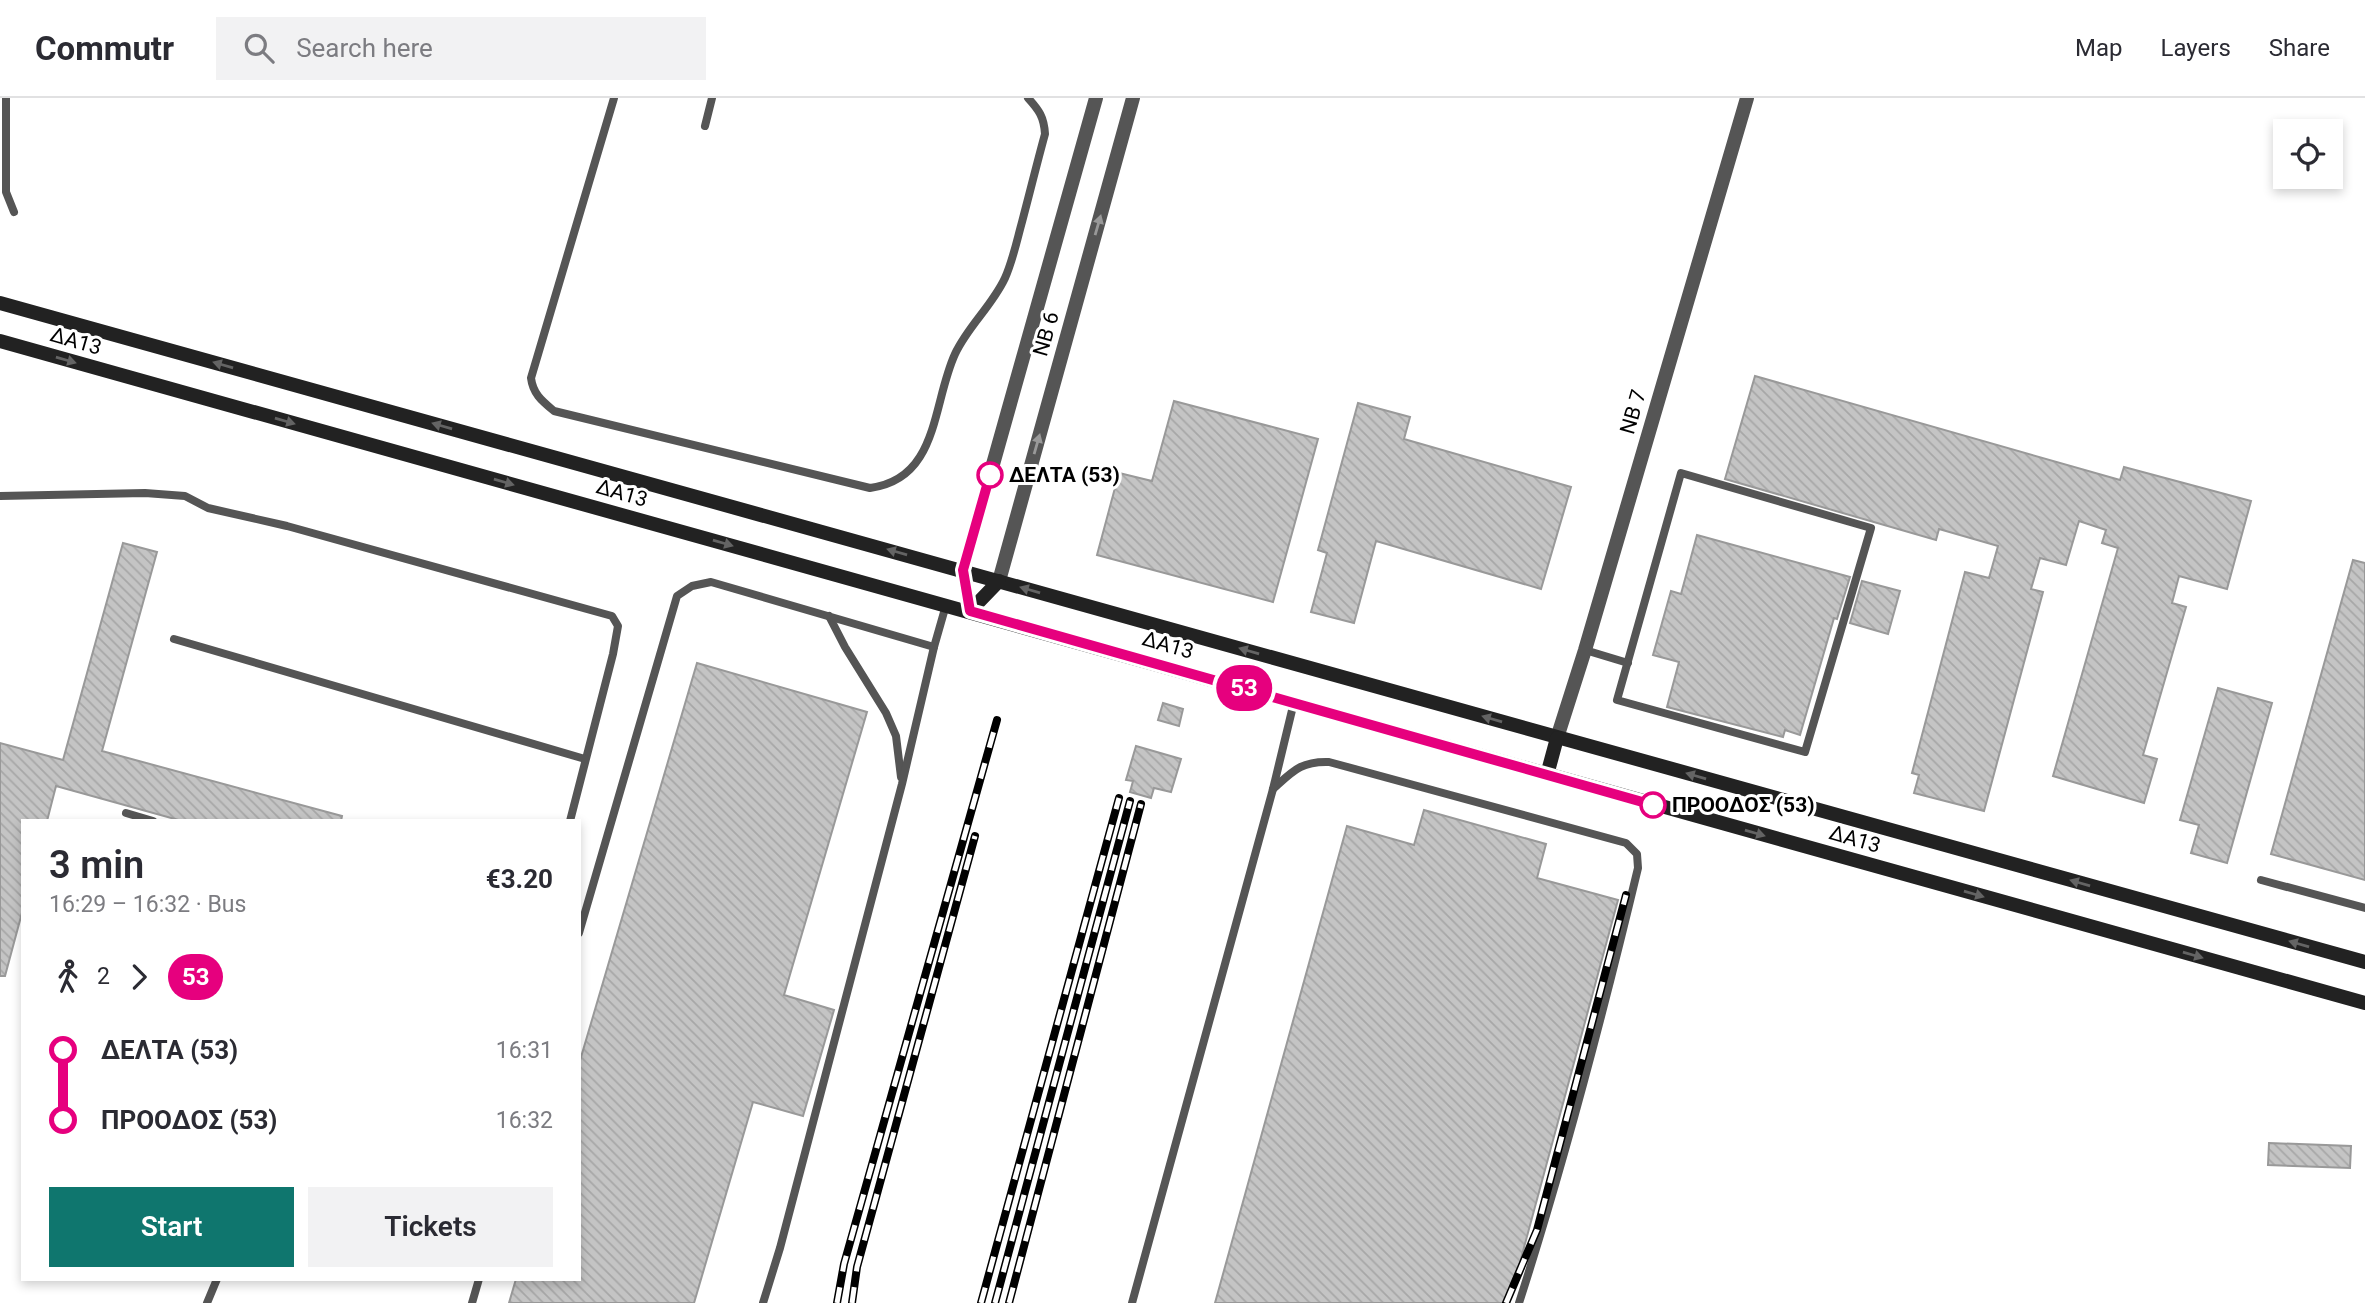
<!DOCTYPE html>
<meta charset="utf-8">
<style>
body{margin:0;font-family:Roboto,sans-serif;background:#f2f2f3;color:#2b2b33;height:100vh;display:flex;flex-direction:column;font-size:26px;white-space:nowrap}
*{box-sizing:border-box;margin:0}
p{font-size:23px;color:#7c7c81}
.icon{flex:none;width:38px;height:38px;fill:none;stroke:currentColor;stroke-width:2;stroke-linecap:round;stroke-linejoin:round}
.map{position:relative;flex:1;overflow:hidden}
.side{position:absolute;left:21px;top:721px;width:560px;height:462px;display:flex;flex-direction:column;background:#fff;border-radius:0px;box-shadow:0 4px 10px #0003}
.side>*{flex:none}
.badge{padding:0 14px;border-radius:23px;font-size:24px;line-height:46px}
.tools{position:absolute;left:2273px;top:21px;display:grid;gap:14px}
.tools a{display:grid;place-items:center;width:70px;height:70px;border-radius:0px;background:#fff;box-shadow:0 4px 10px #0003;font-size:35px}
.map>.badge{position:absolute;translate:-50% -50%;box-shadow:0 0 0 4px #fff}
.legs{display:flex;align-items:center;gap:10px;height:77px;padding:0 28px;font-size:23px}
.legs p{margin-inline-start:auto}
.head{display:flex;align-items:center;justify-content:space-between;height:119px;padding:0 28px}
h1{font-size:38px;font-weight:600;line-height:52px}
.button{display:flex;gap:14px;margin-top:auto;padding:14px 28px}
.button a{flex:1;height:80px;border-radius:0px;background:#0f766e;color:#fff;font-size:28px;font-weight:600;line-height:80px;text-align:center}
.button a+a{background:#f2f2f3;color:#2b2b33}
ul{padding:0 28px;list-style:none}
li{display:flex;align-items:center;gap:24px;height:70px;font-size:26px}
li i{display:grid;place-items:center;width:10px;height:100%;margin:0 9px;background:currentColor}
li i::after{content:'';width:18px;height:18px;margin:-9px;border:5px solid;border-radius:50%;background:#fff}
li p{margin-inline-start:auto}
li:first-child i{background:linear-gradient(#0000 50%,currentColor 0)}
li:last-child i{background:linear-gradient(currentColor 50%,#0000 0)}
header{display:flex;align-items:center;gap:42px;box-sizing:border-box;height:98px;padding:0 35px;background:#fff;border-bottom:2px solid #e1e1e2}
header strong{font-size:33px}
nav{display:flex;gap:38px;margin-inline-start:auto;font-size:24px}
.search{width:490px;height:63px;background:#f2f2f3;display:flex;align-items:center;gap:18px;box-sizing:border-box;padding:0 24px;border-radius:0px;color:#7c7c81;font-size:26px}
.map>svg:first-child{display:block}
.building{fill:url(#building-back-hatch);stroke:#999;stroke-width:2}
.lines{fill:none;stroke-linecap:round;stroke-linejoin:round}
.lane{stroke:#555;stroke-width:8}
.street{stroke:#555;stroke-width:14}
.secondary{stroke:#222;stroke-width:14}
.rail-casing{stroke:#000;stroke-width:8}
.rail{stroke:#fff;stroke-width:5;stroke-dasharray:16;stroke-linecap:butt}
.oneway{fill:#999}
.oneway2{fill:#646464}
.line-1-casing{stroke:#fff;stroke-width:16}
.line-1{stroke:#e6007e;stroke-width:10}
.stop-1-dot{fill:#fff;stroke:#e6007e;stroke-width:3.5}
.labels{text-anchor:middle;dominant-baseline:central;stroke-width:6;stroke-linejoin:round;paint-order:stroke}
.street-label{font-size:21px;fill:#000;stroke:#fff}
.stop-label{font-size:21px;font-weight:bold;fill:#000;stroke:#fff;text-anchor:start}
</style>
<header>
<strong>Commutr</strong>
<div class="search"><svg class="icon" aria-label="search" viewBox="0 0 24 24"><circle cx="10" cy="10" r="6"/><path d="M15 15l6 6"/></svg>Search here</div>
<nav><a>Map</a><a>Layers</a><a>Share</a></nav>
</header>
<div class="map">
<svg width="2365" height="1205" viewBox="0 0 2365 1205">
<defs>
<pattern id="building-back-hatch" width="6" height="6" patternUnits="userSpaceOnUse" patternTransform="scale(1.75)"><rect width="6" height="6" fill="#c4c4c4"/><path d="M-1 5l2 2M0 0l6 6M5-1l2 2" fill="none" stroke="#a7a7a7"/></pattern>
</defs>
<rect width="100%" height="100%" fill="#fff"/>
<!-- building -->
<g class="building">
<polygon points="1755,278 2120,382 2124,369 2251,403 2227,491 2179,478 2172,505 2186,509 2143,657 2157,661 2144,705 2053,678 2118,450 2102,445 2106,432 2079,423 2066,467 2040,460 2031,491 2043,494 1984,713 1914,695 1919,677 1912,675 1965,474 1989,480 1998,448 1939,431 1936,442 1725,381"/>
<polygon points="1174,303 1318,341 1273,504 1097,457 1119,375 1152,383"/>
<polygon points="1358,305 1410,319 1404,341 1571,389 1541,491 1376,443 1354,525 1311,514 1327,455 1318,452"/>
<polygon points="1697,437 1850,479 1837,521 1834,520 1800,637 1785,632 1783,639 1667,609 1679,564 1653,557 1671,493 1681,496"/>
<polygon points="123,445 157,454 102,653 342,718 341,723 182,723 56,688 47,723 23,723 23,811 5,878 0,878 0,645 63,662"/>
<polygon points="2353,462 2365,465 2365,782 2271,756"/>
<polygon points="1862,483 1900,493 1888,536 1850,525"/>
<polygon points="697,565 867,614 784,897 834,912 803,1018 753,1004 694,1205 509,1205 516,1181 579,1181 579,966"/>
<polygon points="2218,590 2272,605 2227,765 2191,755 2199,727 2180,722"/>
<polygon points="1163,605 1183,611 1179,628 1158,622"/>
<polygon points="1136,648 1181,661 1171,694 1154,690 1151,700 1130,694 1133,683 1126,682"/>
<polygon points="1424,712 1546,746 1537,780 1618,802 1509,1205 1215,1205 1347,728 1414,747"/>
<polygon points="2269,1045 2351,1048 2350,1070 2268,1067"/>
</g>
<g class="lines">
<!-- lane -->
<g class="lane">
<polyline points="6,0 6,94 14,114"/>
<path d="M614,0L531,280C533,296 542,303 554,313L870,390C939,381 932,306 955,256C968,228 992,208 1005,180C1013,162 1017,142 1022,124C1030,94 1037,65 1045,36C1044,19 1039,12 1028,0"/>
<polyline points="705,28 712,0"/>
<polygon points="1681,375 1871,430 1805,654 1617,602"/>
<polyline points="0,398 145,395 185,398 208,410 287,428 612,518 618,528 613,556 570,723"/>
<polyline points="829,518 845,549 886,615 896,638 901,679"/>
<polyline points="174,541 585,661"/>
<polyline points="1585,552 1628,565"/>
<path d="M1273,691C1293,673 1301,663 1329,664L1626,745L1637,756L1638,770C1603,916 1565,1062 1519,1205"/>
<polyline points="126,715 153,723"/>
<polyline points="2261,782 2365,810"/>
<polyline points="579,835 677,498 692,488 711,484 934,549"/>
<polyline points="207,1205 217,1181"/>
<polyline points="472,1205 479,1181"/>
<polyline points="763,1205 780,1150 902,686 934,549 946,507"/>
<polyline points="1132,1205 1273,691 1294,604"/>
</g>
<!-- street -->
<g class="street">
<polyline points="963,473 1096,0"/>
<polyline points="999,483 1133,0"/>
<polyline points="1557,640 1585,552 1747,0"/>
</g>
<!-- secondary -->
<g class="secondary">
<polyline points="0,205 2365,864"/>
<polyline points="0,243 2365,905"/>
<polyline points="963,473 970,513"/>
<polyline points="970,513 999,483"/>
<polyline points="1547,677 1557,640"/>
</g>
<!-- rail casing -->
<g class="rail-casing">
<g id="rail">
<polyline points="837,1205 844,1166 997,622"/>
<polyline points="852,1205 857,1169 975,738"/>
<polyline points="981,1205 1119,700"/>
<polyline points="995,1205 1130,703"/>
<polyline points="1009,1205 1141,706"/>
<polyline points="1506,1205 1537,1132 1626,797"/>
</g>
</g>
<!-- rail -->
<use href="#rail" class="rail"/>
</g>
<!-- one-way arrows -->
<defs><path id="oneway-solid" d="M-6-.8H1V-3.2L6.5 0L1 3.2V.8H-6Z" transform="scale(1.75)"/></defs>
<g class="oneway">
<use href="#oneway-solid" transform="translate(1098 127) rotate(-74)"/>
<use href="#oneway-solid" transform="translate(1037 346) rotate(-74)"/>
</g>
<g class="oneway2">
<use href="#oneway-solid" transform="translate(66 262) rotate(16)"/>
<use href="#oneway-solid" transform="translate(223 267) rotate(-164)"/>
<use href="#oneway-solid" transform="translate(285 323) rotate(16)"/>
<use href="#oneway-solid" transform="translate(442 328) rotate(-164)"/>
<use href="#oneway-solid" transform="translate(504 384) rotate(16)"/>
<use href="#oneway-solid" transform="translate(723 445) rotate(16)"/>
<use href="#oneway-solid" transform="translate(897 454) rotate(-164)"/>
<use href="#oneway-solid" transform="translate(1030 492) rotate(-164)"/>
<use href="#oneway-solid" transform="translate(1249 553) rotate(-164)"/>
<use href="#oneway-solid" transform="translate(1492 621) rotate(-164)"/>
<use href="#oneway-solid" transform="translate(1696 678) rotate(-164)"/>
<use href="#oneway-solid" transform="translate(1755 735) rotate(16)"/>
<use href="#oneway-solid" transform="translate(2080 785) rotate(-164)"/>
<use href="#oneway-solid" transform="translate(1974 796) rotate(16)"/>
<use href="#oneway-solid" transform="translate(2299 846) rotate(-164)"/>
<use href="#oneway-solid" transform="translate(2193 857) rotate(16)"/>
</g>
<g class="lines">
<!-- line-1 casing -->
<g class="line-1-casing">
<polyline id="line-1" points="990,377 963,472 970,513 1653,707"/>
</g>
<!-- line-1 -->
<use href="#line-1" class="line-1"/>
</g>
<!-- markers -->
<g class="stop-1-dot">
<circle cx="990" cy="377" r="12"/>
<circle cx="1653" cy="707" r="12"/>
</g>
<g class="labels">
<!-- street labels -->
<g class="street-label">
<text transform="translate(1046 236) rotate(-74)">ΝΒ 6</text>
<text transform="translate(76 243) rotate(16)">ΔΑ13</text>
<text transform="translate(1633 314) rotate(-74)">ΝΒ 7</text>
<text transform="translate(622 395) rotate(16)">ΔΑ13</text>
<text transform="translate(1168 547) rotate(16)">ΔΑ13</text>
<text transform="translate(1855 741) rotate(16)">ΔΑ13</text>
</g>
<!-- stop labels -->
<g class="stop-label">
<text x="1009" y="377">ΔΕΛΤΑ (53)</text>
<text x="1672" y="707">ΠΡΟΟΔΟΣ (53)</text>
</g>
</g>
</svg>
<div class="tools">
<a><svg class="icon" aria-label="locate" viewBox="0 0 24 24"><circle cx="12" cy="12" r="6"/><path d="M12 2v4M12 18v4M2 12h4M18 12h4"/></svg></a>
</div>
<b class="badge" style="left:1244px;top:590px;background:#e6007e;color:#fff">53</b>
<section class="side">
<div class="head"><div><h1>3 min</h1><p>16:29 – 16:32 · Bus</p></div><b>€3.20</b></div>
<div class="legs"><svg class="icon" aria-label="walk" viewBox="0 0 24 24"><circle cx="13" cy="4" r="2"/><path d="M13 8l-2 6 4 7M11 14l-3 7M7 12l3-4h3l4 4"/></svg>2<svg class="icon" aria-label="forward" viewBox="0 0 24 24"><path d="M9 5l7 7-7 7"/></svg><b class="badge" style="background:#e6007e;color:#fff">53</b></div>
<ul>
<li><i style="color:#e6007e"></i><b>ΔΕΛΤΑ (53)</b><p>16:31</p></li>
<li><i style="color:#e6007e"></i><b>ΠΡΟΟΔΟΣ (53)</b><p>16:32</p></li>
</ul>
<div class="button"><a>Start</a><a>Tickets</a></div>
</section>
</div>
